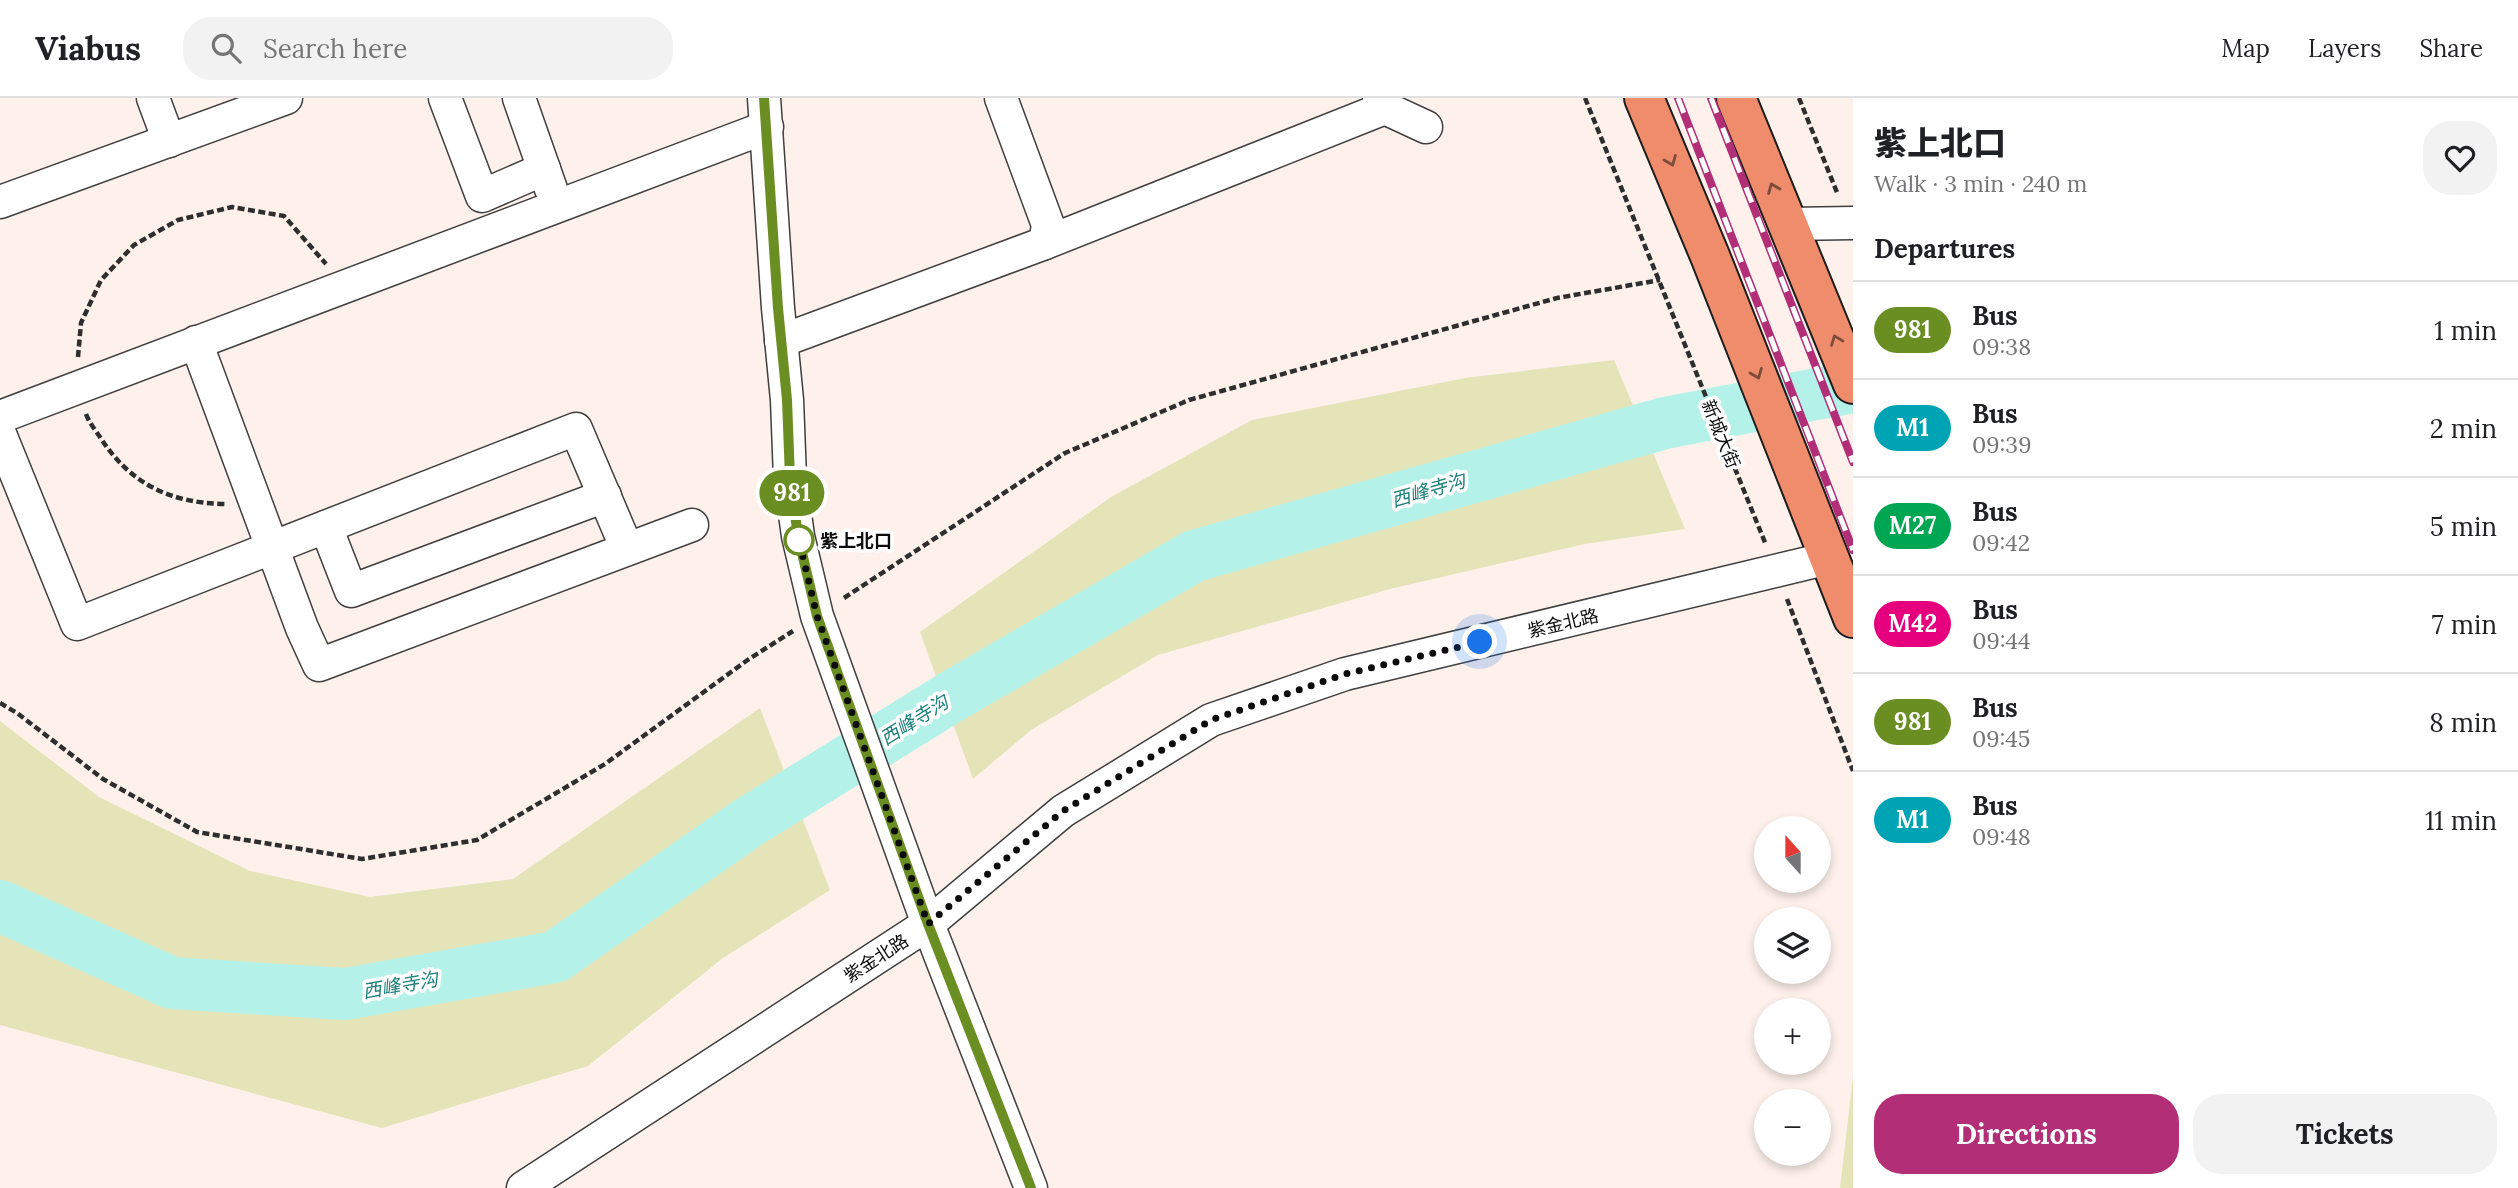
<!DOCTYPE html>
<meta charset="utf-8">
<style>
body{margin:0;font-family:Lora,"Noto Sans SC",serif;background:#f2f2f2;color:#202124;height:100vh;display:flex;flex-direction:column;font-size:26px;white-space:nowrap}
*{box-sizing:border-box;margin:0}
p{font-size:23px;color:#757577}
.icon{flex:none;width:38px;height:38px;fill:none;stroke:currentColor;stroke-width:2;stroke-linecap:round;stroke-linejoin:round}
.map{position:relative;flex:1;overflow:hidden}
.panel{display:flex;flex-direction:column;background:#fff;width:665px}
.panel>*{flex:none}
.badge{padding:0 14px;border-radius:23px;font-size:24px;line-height:46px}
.needle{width:46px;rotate:339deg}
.controls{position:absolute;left:1754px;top:718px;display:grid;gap:14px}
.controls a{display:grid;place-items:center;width:77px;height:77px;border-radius:50%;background:#fff;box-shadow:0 4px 10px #0003;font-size:35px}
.you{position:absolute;width:35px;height:35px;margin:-18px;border:5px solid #fff;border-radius:50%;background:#1a73e8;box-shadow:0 0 0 10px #1a73e833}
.map>.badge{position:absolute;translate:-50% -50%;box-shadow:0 0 0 4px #fff}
h2{padding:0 21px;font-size:26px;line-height:63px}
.round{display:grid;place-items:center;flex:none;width:74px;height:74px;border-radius:28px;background:#f2f2f2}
.headline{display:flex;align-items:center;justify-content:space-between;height:119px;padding:0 21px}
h1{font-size:33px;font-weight:800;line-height:52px}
.cta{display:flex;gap:14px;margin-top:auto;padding:14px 21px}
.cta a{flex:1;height:80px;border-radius:28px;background:#b22e77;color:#fff;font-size:28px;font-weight:800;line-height:80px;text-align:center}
.cta a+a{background:#f2f2f2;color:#202124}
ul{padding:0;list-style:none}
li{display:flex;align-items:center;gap:21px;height:98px;padding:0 21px;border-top:2px solid #e0e0e0}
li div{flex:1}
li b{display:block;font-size:26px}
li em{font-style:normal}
li .badge{min-width:77px;font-weight:700;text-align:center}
header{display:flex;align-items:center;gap:42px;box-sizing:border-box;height:98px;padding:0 35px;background:#fff;border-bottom:2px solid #e0e0e0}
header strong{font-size:33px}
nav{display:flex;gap:38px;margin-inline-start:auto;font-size:24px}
.search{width:490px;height:63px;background:#f2f2f2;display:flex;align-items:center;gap:18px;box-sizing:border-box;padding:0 24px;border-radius:28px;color:#757577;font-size:26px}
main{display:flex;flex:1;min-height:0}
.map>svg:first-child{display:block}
.green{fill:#e5e4b9}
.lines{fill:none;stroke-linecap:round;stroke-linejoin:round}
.river{stroke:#b4f2e9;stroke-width:52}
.minor-casing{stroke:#3f3f3f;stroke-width:35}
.major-casing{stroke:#1d1d1d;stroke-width:42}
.path{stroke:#2e2e2e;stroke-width:4.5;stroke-dasharray:7 3.5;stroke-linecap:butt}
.minor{stroke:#fff;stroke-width:32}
.major{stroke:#ef8c6b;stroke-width:38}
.rail-casing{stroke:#b22e77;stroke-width:8}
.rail{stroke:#fff;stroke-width:5;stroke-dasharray:16;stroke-linecap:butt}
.oneway{stroke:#7e4c3c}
.line-casing{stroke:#fff;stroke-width:16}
.line{stroke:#6b8e23;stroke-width:10}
.walk{stroke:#0c0c0c;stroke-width:7;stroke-dasharray:0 12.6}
.stop-dot{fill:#fff;stroke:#6b8e23;stroke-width:3.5}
.labels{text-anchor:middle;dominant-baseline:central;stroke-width:7;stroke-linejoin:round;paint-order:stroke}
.street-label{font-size:18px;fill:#0c0c0c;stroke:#fff}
.stop-label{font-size:18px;font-weight:bold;fill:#0c0c0c;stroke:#fff;text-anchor:start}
.water-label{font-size:19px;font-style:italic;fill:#1c817a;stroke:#fff}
</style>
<header>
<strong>Viabus</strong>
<div class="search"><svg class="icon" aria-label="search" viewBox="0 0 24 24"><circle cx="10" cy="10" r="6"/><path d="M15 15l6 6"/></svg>Search here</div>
<nav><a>Map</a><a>Layers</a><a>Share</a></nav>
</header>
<main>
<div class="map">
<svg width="1853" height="1090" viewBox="0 0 1853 1090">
<rect width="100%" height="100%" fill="#fef1ec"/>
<!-- green -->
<g class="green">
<polygon points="1614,262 1685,431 1585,446 1390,491 1158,557 1031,632 973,681 920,534 1111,399 1252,322 1465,280"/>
<polygon points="760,610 830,792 723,860 588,968 382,1030 0,927 0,623 99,699 250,773 370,799 513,781"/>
<polygon points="1853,978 1853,1090 1840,1090"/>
</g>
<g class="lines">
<!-- river -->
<polyline class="river" points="0,808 172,885 345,896 555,859 749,724 951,599 1194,458 1665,325 1853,289"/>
<!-- minor casing -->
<g class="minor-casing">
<g id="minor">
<polyline points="153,0 169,43"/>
<polyline points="445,0 482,98 544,71"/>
<polyline points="519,0 551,91"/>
<polyline points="764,0 778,210 787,302 790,380 798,438 817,518 928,826 1031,1090"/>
<polyline points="1385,10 1426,29"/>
<polyline points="0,104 286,0"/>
<polyline points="1788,126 1853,125"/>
<polyline points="1045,145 1385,10 1379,0"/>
<polyline points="781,243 1045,145 1048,127 1001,0"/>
<polyline points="196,244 302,530 319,567 692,427"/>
<polyline points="0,319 767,29"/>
<polyline points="0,336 77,526 576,331 627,451"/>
<polyline points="326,429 351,493 605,398"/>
<polyline points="523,1090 928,826 1063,713 1211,622 1345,576 1829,460"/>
</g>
</g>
<!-- major casing -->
<g class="major-casing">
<g id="major">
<polyline points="1644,0 1710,158 1853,520"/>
<polyline points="1736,0 1853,286"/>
</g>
</g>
<!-- path -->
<g class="path">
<polyline points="1585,0 1766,447"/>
<polyline points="1799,0 1838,97"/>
<polyline points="78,259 81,225 101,182 134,147 178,122 232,109 284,118 326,166"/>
<path d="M86,316C89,324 95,332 100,339C130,386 170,405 225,406"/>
<polyline points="844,500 1065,355 1189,302 1557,200 1660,182"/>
<polyline points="1787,501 1853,673"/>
<polyline points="0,605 17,615 103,681 197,734 362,761 477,742 605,666 749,561 793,533"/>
</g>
<!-- minor -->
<use href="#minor" class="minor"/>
<!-- major -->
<use href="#major" class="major"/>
<!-- rail casing -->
<g class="rail-casing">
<g id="rail">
<polyline points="1678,0 1853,452"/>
<polyline points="1711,0 1853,364"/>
</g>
</g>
<!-- rail -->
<use href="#rail" class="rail"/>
</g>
<!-- one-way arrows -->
<defs><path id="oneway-chevron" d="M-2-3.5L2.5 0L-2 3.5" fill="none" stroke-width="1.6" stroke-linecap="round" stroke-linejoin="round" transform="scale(1.75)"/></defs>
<g class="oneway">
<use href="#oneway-chevron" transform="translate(1671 63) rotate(68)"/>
<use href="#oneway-chevron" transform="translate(1773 90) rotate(-112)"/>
<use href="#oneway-chevron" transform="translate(1836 242) rotate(-111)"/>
<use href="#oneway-chevron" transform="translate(1757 276) rotate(68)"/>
</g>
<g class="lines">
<!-- line casing -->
<g class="line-casing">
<polyline id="line" points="764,0 778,210 787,302 790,380 798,438 817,518 928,826 1031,1090"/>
</g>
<!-- line -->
<use href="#line" class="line"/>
<!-- walk -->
<polyline class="walk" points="799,442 798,438 817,518 928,826 1063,713 1211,622 1345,576 1480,544"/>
</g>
<!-- markers -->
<circle class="stop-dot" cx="799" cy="442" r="14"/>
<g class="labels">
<!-- street labels -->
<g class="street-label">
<text transform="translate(1721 336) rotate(68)">新城大街</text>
<text transform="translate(1563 525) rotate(-13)">紫金北路</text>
<text transform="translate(876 860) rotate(-33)">紫金北路</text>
</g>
<!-- stop labels -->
<g class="stop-label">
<text x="820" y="442">紫上北口</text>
</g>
<!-- water labels -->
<g class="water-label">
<text transform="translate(1428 392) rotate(-16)">西峰寺沟</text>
<text transform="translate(914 622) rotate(-32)">西峰寺沟</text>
<text transform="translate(400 887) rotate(-10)">西峰寺沟</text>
</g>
</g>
</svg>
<div class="controls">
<a><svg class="needle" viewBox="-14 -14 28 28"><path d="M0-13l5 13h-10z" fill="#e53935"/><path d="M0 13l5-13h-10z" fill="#757577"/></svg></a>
<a><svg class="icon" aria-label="layers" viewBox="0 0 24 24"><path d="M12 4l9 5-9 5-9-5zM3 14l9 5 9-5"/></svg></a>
<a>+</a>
<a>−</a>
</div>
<div class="you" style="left:1480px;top:544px"></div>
<b class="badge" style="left:792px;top:395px;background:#6b8e23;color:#fff">981</b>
</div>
<section class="panel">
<div class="headline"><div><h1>紫上北口</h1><p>Walk · 3 min · 240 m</p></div><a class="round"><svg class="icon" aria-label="heart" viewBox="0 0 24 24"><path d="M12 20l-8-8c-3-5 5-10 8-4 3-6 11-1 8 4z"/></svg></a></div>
<h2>Departures</h2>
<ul>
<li><span class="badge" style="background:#6b8e23;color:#fff">981</span><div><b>Bus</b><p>09:38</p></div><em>1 min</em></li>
<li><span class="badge" style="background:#00a3b4;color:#fff">M1</span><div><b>Bus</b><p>09:39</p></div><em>2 min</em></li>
<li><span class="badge" style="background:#00a651;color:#fff">M27</span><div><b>Bus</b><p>09:42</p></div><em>5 min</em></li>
<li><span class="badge" style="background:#e6007e;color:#fff">M42</span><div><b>Bus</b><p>09:44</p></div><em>7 min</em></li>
<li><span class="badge" style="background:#6b8e23;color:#fff">981</span><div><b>Bus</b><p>09:45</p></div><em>8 min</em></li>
<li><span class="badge" style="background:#00a3b4;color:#fff">M1</span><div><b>Bus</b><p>09:48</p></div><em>11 min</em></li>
</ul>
<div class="cta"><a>Directions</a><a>Tickets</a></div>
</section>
</main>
